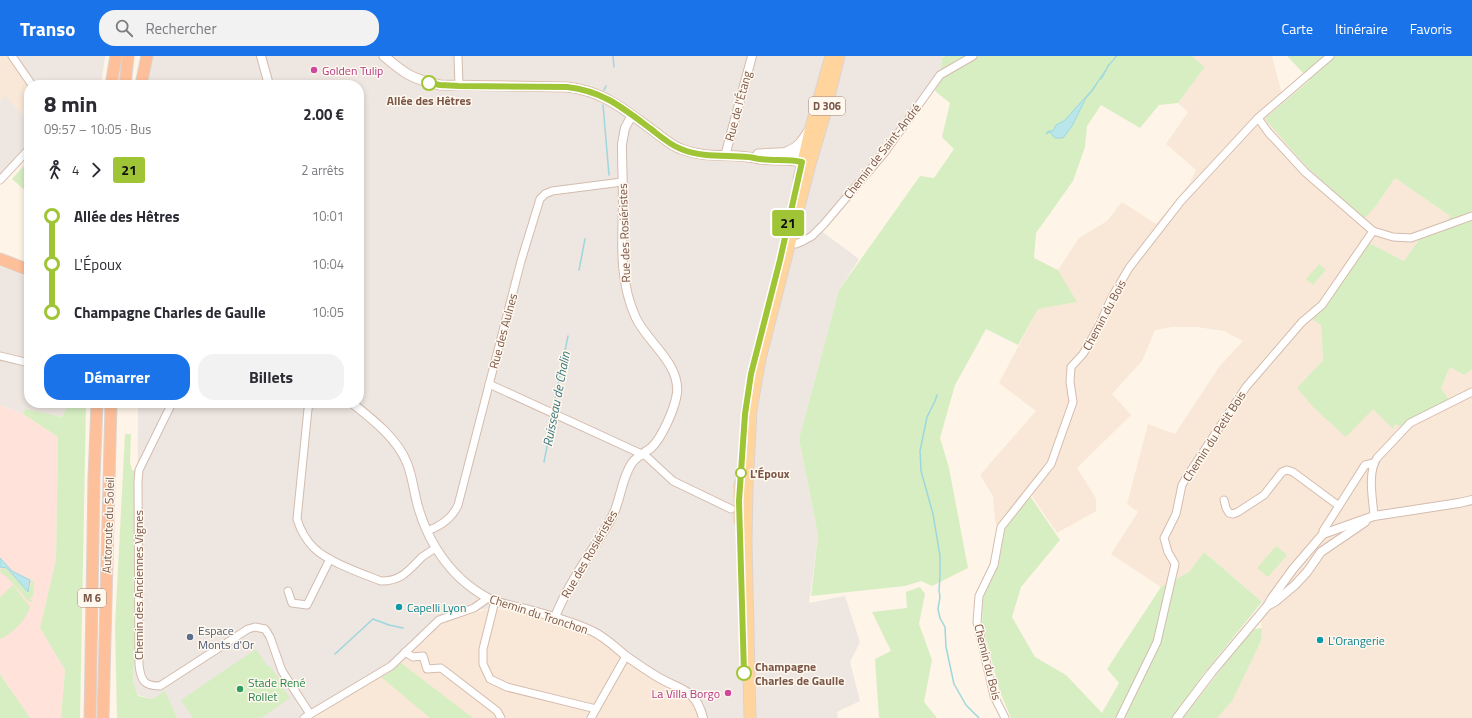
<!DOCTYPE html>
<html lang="fr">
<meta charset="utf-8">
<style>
body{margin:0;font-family:"Titillium Web",sans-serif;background:#f2f2f3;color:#2b2b33;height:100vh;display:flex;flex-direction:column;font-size:15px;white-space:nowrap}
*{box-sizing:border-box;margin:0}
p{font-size:13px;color:#7c7c81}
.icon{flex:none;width:22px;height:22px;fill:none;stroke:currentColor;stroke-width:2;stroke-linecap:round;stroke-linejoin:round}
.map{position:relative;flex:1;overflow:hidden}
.side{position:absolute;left:24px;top:24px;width:340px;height:328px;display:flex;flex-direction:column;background:#fff;border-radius:16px;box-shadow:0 2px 6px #0003}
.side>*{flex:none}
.badge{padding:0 8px;border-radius:3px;font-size:14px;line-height:26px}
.map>.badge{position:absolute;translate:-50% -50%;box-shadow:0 0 0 2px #fff}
.legs{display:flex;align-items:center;gap:6px;height:44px;padding:0 20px;font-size:13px}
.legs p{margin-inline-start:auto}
.headline{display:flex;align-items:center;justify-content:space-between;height:68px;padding:0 20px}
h1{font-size:22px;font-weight:700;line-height:30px}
.cta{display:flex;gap:8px;margin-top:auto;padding:8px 20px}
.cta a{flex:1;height:46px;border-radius:16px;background:#1a73e8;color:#fff;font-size:16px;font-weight:700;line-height:46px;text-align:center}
.cta a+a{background:#f2f2f3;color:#2b2b33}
ul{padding:0 20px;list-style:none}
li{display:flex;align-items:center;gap:14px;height:48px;font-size:15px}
li i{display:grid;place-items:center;width:6px;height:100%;margin:0 5px;background:currentColor}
li i::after{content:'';width:10px;height:10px;margin:-5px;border:3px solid;border-radius:50%;background:#fff}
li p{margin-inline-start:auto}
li:first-child i{background:linear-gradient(#0000 50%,currentColor 0)}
li:last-child i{background:linear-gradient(currentColor 50%,#0000 0)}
header{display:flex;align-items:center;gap:24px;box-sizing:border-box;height:56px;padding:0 20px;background:#1a73e8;color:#fff}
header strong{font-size:19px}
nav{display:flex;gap:22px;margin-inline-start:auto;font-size:14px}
.search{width:280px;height:36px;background:#f2f2f3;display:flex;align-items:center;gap:10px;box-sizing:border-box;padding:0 14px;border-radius:16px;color:#7c7c81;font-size:15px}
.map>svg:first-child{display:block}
.residential{fill:#f9e8d7}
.commercial{fill:#ffe3da}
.industrial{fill:#eee6e0}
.green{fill:#d7eec3}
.water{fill:#b9e6ea;stroke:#9ed7dd}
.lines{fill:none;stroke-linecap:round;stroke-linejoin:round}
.stream{stroke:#9ed7dd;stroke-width:1.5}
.minor-casing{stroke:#d4bcae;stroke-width:9}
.tertiary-casing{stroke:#d4bcae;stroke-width:10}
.secondary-casing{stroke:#dabead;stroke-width:11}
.primary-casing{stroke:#ddd3cf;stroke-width:13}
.trunk-casing{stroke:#ddd3cf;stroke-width:13}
.minor{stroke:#fff;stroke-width:7}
.tertiary{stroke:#fff;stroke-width:8}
.secondary{stroke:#fff;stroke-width:9}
.primary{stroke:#ffd49d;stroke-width:11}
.trunk{stroke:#fec09a;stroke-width:11}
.line-1-casing{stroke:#fff;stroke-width:9}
.line-1{stroke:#9fc536;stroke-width:6}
.hotel-dot{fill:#d1479c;stroke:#fff8ef;stroke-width:1.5}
.stop-1-dot{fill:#fff;stroke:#9fc536;stroke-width:2}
.culture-dot{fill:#0f9aa8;stroke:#fff8ef;stroke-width:1.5}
.service-dot{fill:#5c6f8a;stroke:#fff8ef;stroke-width:1.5}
.leisure-dot{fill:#2e9e5b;stroke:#fff8ef;stroke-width:1.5}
.labels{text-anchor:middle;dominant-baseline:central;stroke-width:3;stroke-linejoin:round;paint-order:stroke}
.shield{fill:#fff8ef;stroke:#a3877a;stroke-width:1}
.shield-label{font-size:11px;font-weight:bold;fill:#7b5748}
.hotel-label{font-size:12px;fill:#b23c85;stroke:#fff8ef;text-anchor:start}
.stop-label{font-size:12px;font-weight:bold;fill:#7b5748;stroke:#fff8ef;text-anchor:start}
.street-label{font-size:12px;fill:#7b5748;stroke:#fff8ef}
.culture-label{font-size:12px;fill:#0d838f;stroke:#fff8ef;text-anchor:start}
.service-label{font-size:12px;fill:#4e5e75;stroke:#fff8ef;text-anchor:start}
.leisure-label{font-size:12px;fill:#27864d;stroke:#fff8ef;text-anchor:start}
.water-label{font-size:13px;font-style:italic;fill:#3a7981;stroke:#fff8ef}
</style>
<header>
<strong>Transo</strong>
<div class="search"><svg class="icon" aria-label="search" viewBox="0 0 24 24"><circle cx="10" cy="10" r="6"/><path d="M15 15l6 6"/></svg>Rechercher</div>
<nav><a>Carte</a><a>Itinéraire</a><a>Favoris</a></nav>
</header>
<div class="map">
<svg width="1472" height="662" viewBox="0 0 1472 662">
<rect width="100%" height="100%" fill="#fef4e7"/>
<!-- residential -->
<g class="residential">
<polygon points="0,0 12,0 29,29 29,55 23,60 5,41 0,45"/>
<polygon points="1192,0 1272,0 1284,46 1266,64 1378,147 1395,122 1450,160 1443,172 1421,181 1404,205 1369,187 1325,249 1312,262 1321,269 1323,304 1297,332 1373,353 1395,368 1409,364 1450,345 1441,332 1450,311 1464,319 1472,313 1472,662 1214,662 1261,586 1262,546 1204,496 1189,516 1161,531 1111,498 1138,456 1127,448 1148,368 1175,378 1219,311 1243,285 1224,275 1197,271 1172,271 1155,274 1142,305 1112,338 1131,359 1077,412 1096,442 1096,455 1057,477 1030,437 999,475 995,464 993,440 980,419 1036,355 999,327 1038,253 1076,246 1058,214 1079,182 1107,165 1122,146 1156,168 1189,128 1196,114 1166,88 1188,56 1178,47 1205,11"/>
<polygon points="488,553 498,553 581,570 693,640 701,662 314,662 388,615 438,570 448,565"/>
</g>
<!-- commercial -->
<polygon class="commercial" points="0,349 23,358 58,381 56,503 40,572 65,614 61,662 30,662 0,618"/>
<!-- industrial -->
<g class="industrial">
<polygon points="12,0 105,0 101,29 32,29"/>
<polygon points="151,0 943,0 942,2 940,19 817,172 859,203 839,234 799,383 818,479 809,547 845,540 860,586 850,606 860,645 837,656 838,662 701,662 693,640 593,574 507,549 441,561 385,612 304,662 177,662 165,636 153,643 138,639 133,625 137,554 138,347 359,347 359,29 146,29"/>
<polygon points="5,40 23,60 29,55 29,93 0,126 0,45"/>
<polygon points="0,211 19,217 29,223 29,347 69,347 62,361 25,353 23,358 0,349"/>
</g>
<!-- green -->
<g class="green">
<polygon points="945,0 1192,0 1205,11 1178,47 1159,49 1140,72 1101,49 1087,70 1085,91 1073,125 1036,177 1034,202 1058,214 1077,246 1038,253 1018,289 986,273 955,329 940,382 949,412 968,512 932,530 921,525 905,530 811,540 818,479 799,383 839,234 920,120 934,122 954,93 942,81 950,47 935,35 940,19 942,2"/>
<polygon points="1287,0 1472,0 1472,313 1464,319 1450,311 1441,332 1450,345 1409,364 1401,371 1395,368 1393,373 1373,353 1346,381 1314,352 1297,332 1323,304 1321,269 1312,263 1325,249 1369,187 1404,205 1421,181 1443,172 1450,160 1395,122 1378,147 1364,163 1305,109 1265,63 1284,46 1310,24"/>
<polygon points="29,104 29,138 12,123"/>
<polygon points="1319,208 1326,214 1313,229 1306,223"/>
<polygon points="69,347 86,347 80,662 61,662 65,614 40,572 56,503 58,381 23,358 25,353 62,361"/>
<polygon points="125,378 131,378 130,406 132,414 137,414 137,554 133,625 138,640 153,643 165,635 177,662 117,662 115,570"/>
<polygon points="1030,440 1060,484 1021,531 1012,561 1035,601 1066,619 1102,657 1119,627 1107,613 1161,531 1189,516 1204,496 1262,546 1205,616 1172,662 1011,662 1000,636 982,567 983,542 998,510 1005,473"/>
<polygon points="1276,490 1287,499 1268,521 1257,512"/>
<polygon points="1,512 7,513 28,536 31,528 30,525 34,525 33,540 29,543 33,544 32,546 28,545 7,521 0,516"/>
<path d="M13,529L30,551C27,563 11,579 0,583V541Z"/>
<polygon points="920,531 925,538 919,568 932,604 924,646 937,662 879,662 875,603 891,595 872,556 907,552 906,536"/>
<polygon points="1262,572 1261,585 1232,645 1217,662 1183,662 1246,581 1255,573"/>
<polygon points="256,593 268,611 270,610 279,623 277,624 290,642 261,662 193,662 181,644"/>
<polygon points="401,607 473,662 430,662 381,621 389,617"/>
<polygon points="0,618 30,662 0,662"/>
</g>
<!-- water -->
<g class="water">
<polygon points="1116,0 1117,0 1109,9 1102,22 1099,24 1093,34 1086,42 1072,70 1063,82 1055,82 1050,76 1046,78 1048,75 1053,75 1056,69 1064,65 1092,34 1107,12 1108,9 1111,7"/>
<polygon points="0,502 12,515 30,524 28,536 7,512 0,511"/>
</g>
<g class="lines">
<!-- stream -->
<g class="stream">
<polyline points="613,0 614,11"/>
<polyline points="604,34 606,30"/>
<polyline points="603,49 609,119"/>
<polyline points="579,214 585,183"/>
<polyline points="937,339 935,345 927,361 920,395 921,415 933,458 940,500 940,520 939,534 940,541 938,553 940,562 945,571 946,591 954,628 966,649 979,662"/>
<polyline points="553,354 568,280"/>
<polyline points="544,406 553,360"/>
<polyline points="335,598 373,563 389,569 403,572"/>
</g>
<!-- minor casing -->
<g class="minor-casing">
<g id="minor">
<polyline points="12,0 32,29"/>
<polyline points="458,0 459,30"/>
<polyline points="1258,62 1268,76 1305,116 1373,175 1393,181 1411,182 1472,160"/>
<polyline points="0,124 29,93"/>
<polyline points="791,187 796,188 803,185 812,180 824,168 885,96 940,19 973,0"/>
<polyline points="0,300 29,307"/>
<polyline points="489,328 646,400 673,425 731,453"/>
<path d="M172,347L139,414L138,425L139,609C141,625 144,630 160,630L248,573L255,571L265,573L270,581L282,615L310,658"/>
<path d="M310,347L308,353L297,463C300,473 306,484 314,492C328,506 363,518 381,525C402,525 409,514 422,501C426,498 431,495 436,492"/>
<polyline points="1224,444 1226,452 1229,457 1233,458 1238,456 1264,439 1282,416 1287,414 1293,416 1339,450"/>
<path d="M1374,460C1373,443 1367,418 1377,402L1410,367L1472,336"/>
<path d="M427,475C441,470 452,463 458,449L521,205L540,143L545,138L552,135L622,126"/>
<polyline points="1323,478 1323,475 1365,409 1374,407"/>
<polyline points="288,535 292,547 307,549 330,503"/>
<polyline points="495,545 483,593 483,608 490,623 507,631 596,653 626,600"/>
<polyline points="405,596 413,601 423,600 427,613 441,612 497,655 501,662"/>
<polyline points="304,662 391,610 439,564 474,552 488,542"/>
<polyline points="591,662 596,653"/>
<polyline points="1005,662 994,640 977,566 979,540 994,509 1001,471 1051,408 1073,346 1070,326 1071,311 1083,298 1099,270 1112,241 1129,212 1181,145 1258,62 1330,0"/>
<polyline points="1120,662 1157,586 1175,508 1168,496 1164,482 1176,458 1182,429 1186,422 1246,331 1302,266 1322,249 1373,175"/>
</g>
</g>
<!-- tertiary casing -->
<g class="tertiary-casing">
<g id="tertiary">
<polyline points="261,0 269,29"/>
<polyline points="725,100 752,0"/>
<path d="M352,347C372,363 397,382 407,407C413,422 414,438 419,454C427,480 441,504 461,523C469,530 478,537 488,542C500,548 513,550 526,553C548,559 571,565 592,575C605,581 615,591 626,600C636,607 646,614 656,620C680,635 695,631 703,662"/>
<polyline points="1269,549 1276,545 1295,529 1307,516 1321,496 1365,466"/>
<path d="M555,561C569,525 594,494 612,461C621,444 621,423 632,407C637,400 644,397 651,392C662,382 675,352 677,337C680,307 647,286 636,262C619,226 622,186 623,148C623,128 622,108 622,88L625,72L632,59"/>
<polyline points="1177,662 1211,617 1268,549 1272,542 1293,513 1323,478 1374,460 1459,447 1472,444"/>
</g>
</g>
<!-- secondary casing -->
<g class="secondary-casing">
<g id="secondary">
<path d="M384,0C405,18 412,23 440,29L567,31C603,35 623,53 651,73C661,80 670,89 681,93C704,102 725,98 748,101C752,101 756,103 760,103C777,105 792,103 809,107"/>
<path d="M788,95C798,92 803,84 808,76"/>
<polyline points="758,98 798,96 810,100"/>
</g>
</g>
<!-- primary casing -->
<g class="primary-casing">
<g id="primary">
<polyline points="799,123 811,71 831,0"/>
<polyline points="740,465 740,428"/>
<polyline points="750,662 746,486 747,432 751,354 760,303 810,108 824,61 839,0"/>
</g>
</g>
<!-- trunk casing -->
<g class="trunk-casing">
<g id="trunk">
<polyline points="111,29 116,0"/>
<polyline points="125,29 128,0"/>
<polyline points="141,29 147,0"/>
<polyline points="0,203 29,214"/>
<polyline points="90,662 94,422 97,347"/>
<polyline points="103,662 111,347"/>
</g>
</g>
<!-- minor -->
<use href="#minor" class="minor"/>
<!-- tertiary -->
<use href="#tertiary" class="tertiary"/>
<!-- secondary -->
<use href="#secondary" class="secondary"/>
<!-- primary -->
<use href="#primary" class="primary"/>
<!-- trunk -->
<use href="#trunk" class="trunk"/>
</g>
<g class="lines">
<!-- line-1 casing -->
<g class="line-1-casing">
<path id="line-1" d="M429,27L440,29L459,30L567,31C603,35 623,52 651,73C660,80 670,89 681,93C703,102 725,99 748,101C752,101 756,103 760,103C774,105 788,103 802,106L780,204L751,318L745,358L739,445L744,617"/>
</g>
<!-- line-1 -->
<use href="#line-1" class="line-1"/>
</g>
<!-- markers -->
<g class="hotel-dot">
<circle cx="314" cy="14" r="4"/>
<circle cx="728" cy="637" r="4"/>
</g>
<g class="stop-1-dot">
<circle cx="429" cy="27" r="7"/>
<circle cx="741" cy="417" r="5"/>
<circle cx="744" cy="617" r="7"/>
</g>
<g class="culture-dot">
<circle cx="399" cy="551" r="4"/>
<circle cx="1320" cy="584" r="4"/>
</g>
<circle class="service-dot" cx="190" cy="581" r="4"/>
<circle class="leisure-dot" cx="240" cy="633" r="4"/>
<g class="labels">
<!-- shield labels -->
<g class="shield">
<rect x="809" y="41" width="36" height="18" rx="3"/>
<rect x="78" y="533" width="28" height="18" rx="3"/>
</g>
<g class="shield-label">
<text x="827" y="50">D 306</text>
<text x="92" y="542">M 6</text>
</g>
<!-- hotel labels -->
<g class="hotel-label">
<text x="322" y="14">Golden Tulip</text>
<text x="720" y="637" text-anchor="end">La Villa Borgo</text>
</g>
<!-- stop labels -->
<g class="stop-label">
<text x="429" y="44" text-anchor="middle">Allée des Hêtres</text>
<text x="750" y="417">L'Époux</text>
<text x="755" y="610">Champagne<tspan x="755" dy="14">Charles de Gaulle</tspan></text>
</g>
<!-- street labels -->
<g class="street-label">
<text transform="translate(738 50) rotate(-75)">Rue de l'Étang</text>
<text transform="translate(882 95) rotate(-52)">Chemin de Saint-André</text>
<text transform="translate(624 177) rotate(-92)">Rue des Rosiéristes</text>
<text transform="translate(1104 259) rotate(-62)">Chemin du Bois</text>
<text transform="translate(503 275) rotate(-75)">Rue des Aulnes</text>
<text transform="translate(1214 380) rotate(-57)">Chemin du Petit Bois</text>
<text transform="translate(108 469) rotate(-88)">Autoroute du Soleil</text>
<text transform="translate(589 498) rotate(-60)">Rue des Rosiéristes</text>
<text transform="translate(138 529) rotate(-90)">Chemin des Anciennes Vignes</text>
<text transform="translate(539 558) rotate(18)">Chemin du Tronchon</text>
<text transform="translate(988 606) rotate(76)">Chemin du Bois</text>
</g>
<!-- culture labels -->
<g class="culture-label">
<text x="407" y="551">Capelli Lyon</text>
<text x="1328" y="584">L'Orangerie</text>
</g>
<!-- service labels -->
<g class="service-label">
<text x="198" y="574">Espace<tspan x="198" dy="14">Monts d'Or</tspan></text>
</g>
<!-- leisure labels -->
<g class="leisure-label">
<text x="248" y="626">Stade René<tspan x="248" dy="14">Rollet</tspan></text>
</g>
<!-- water labels -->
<g class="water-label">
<text transform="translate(556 343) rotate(-79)">Ruisseau de Chalin</text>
</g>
</g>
</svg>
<b class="badge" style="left:788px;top:167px;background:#9fc536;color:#111">21</b>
<section class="side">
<div class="headline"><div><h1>8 min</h1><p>09:57 – 10:05 · Bus</p></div><b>2.00 €</b></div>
<div class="legs"><svg class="icon" aria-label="walk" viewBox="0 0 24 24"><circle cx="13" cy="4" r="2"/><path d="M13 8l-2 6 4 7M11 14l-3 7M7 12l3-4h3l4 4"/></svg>4<svg class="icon" aria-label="forward" viewBox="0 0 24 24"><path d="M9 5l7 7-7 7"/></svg><b class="badge" style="background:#9fc536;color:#111">21</b><p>2 arrêts</p></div>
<ul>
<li><i style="color:#9fc536"></i><b>Allée des Hêtres</b><p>10:01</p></li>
<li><i style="color:#9fc536"></i><span>L'Époux</span><p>10:04</p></li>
<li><i style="color:#9fc536"></i><b>Champagne Charles de Gaulle</b><p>10:05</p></li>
</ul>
<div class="cta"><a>Démarrer</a><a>Billets</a></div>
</section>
</div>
